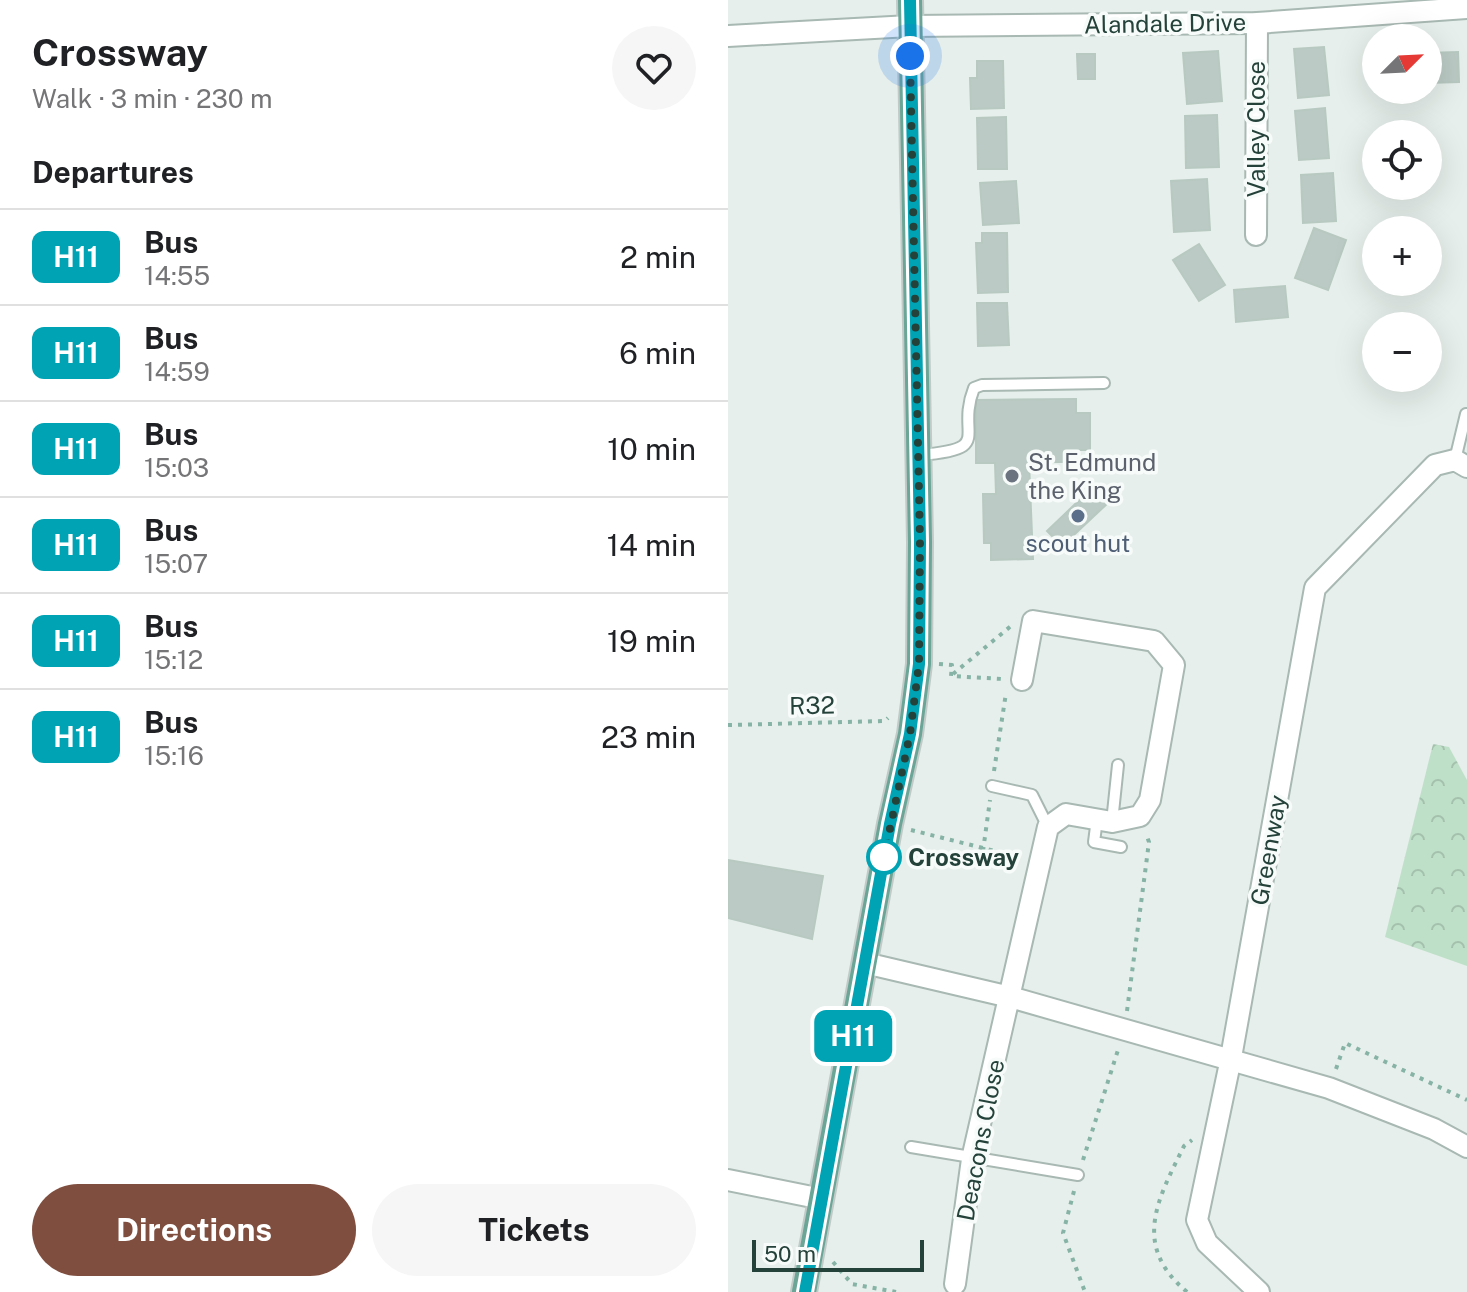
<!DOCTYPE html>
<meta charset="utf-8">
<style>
body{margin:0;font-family:"Public Sans",sans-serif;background:#f6f6f6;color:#202124;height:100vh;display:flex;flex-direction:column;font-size:30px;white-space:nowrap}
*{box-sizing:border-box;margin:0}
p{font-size:26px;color:#757577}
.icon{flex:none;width:44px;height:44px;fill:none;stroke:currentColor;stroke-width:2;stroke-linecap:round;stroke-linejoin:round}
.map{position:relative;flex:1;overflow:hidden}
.details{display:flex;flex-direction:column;background:#fff;width:728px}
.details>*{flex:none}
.badge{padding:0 16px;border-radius:12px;font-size:28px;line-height:52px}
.needle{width:52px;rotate:66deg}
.fabs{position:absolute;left:634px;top:24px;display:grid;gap:16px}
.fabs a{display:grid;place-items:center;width:80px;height:80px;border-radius:50%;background:#fff;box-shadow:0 8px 32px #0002;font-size:40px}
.scale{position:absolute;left:24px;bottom:20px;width:172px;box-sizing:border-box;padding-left:8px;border:4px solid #24423a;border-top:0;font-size:22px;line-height:28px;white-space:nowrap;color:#24423a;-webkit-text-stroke:6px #f7fbf9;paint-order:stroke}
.you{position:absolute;width:40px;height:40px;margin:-20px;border:6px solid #fff;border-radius:50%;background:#1a73e8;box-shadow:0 0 0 12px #1a73e833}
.map>.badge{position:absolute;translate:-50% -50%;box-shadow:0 0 0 4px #fff}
h2{padding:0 32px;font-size:30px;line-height:72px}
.round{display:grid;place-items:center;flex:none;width:84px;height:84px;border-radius:42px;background:#f6f6f6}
.head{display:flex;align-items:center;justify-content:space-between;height:136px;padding:0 32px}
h1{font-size:38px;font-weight:700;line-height:60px}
.cta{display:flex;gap:16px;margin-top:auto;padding:16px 32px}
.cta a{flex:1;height:92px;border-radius:48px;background:#7f4e3f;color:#fff;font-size:32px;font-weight:700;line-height:92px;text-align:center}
.cta a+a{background:#f6f6f6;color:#202124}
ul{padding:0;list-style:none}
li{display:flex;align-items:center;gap:24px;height:96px;padding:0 32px;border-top:2px solid #e0e0e0}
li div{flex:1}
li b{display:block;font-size:30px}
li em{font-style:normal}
li .badge{min-width:88px;font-weight:700;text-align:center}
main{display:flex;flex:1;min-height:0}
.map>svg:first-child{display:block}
.forest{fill:url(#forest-crowns)}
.building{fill:#bbcac4;stroke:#b8c9c2;stroke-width:2}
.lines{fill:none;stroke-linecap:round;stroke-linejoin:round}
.service-casing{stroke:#a8b8b2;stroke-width:14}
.minor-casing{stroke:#a8b8b2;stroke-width:24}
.primary-casing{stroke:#c2cac8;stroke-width:28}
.path{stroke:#86b3a5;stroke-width:4;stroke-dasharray:4 6;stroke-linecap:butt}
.service{stroke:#fff;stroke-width:10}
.minor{stroke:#fff;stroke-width:20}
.primary{stroke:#6aa596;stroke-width:24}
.line-casing{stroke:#fff;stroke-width:18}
.line{stroke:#00a3b4;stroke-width:12}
.walk{stroke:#24423a;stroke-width:8;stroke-dasharray:0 14.4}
.worship-dot{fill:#6b7280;stroke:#f7fbf9;stroke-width:3}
.service-dot{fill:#5c6f8a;stroke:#f7fbf9;stroke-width:3}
.stop-dot{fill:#fff;stroke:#00a3b4;stroke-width:4}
.labels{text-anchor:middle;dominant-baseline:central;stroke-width:7;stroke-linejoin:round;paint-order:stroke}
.street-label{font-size:24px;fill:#24423a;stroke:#f7fbf9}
.worship-label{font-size:24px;fill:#5b616d;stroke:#f7fbf9;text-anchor:start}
.service-label{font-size:24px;fill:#4e5e75;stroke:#f7fbf9}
.stop-label{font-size:24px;font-weight:bold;fill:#24423a;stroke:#f7fbf9;text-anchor:start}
</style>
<main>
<section class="details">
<div class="head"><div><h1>Crossway</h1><p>Walk · 3 min · 230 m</p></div><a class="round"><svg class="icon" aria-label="heart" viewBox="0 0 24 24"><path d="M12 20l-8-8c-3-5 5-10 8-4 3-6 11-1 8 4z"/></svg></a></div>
<h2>Departures</h2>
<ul>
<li><span class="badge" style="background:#00a3b4;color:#fff">H11</span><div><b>Bus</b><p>14:55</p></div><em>2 min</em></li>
<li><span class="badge" style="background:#00a3b4;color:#fff">H11</span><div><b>Bus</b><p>14:59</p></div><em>6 min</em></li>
<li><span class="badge" style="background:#00a3b4;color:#fff">H11</span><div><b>Bus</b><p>15:03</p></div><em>10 min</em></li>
<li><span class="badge" style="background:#00a3b4;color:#fff">H11</span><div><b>Bus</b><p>15:07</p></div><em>14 min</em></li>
<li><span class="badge" style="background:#00a3b4;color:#fff">H11</span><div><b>Bus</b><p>15:12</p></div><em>19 min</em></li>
<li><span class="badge" style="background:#00a3b4;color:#fff">H11</span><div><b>Bus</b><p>15:16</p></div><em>23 min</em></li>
</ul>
<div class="cta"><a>Directions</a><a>Tickets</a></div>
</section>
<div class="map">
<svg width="739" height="1292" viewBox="0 0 739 1292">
<defs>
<pattern id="forest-crowns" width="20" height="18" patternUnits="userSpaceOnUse" patternTransform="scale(2)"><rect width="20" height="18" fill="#bfe0c8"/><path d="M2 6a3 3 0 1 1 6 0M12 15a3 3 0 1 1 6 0" fill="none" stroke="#a4c1ad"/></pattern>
</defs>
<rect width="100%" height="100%" fill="#e6efeb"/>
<!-- forest -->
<polygon class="forest" points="705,744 721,747 739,780 739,966 657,937"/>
<!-- building -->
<g class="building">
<polygon points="596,47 601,95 570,98 566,49"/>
<polygon points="490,51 494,101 459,104 455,53"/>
<polygon points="730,52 731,82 700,83 700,53"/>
<polygon points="349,54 367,54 367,79 350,79"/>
<polygon points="249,61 275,61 276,108 243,109 242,78 249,78"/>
<polygon points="597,108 601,158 571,160 567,111"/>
<polygon points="489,115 491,167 458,168 457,116"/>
<polygon points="278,117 279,169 250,169 249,118"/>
<polygon points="605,173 608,221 575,223 573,175"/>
<polygon points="479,179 482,230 446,232 443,181"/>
<polygon points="288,181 291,223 255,225 252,183"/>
<polygon points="586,228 618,240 600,290 567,278"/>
<polygon points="254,233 279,233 280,292 250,293 248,243 254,243"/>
<polygon points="471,244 497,285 471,301 445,260"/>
<polygon points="557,286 560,317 508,322 506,290"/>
<polygon points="249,303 279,303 281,345 250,346"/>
<polygon points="348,399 348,413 362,413 362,450 349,450 349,462 301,462 305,559 263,560 263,543 256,543 255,494 268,494 267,463 248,463 248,400"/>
<polygon points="366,486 381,502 334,546 319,531"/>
<polygon points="0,860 95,876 84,939 0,918"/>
</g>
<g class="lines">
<!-- service casing -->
<g class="service-casing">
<g id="service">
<path d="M191,455C268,449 227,436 246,388L254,385L376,383"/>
<polyline points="727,460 738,414"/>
<polyline points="264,786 304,795 320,827"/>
<polyline points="369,819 366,842 393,847"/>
<polyline points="384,822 390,765"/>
<polyline points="183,1147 350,1175"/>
</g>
</g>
<!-- minor casing -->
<g class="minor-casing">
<g id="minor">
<polyline points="0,36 182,26 529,23 739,8"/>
<polyline points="528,235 529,23"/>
<polyline points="137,963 282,997 601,1088 706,1129 739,1147"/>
<polyline points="0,1180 94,1199"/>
<polyline points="227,1284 244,1159 320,827 338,814 384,822 412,816 422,800 446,665 426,641 305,621 294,680"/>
<polyline points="531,1292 479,1243 469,1220 502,1063 587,588 707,465 727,460 739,467"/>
</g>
</g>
<!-- primary casing -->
<g class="primary-casing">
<polyline id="primary" points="76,1292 162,824 182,734 191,664 192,542 182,0"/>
</g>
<!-- path -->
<g class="path">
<polyline points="211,664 224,665 223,676 275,679"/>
<polyline points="225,674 283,626"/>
<polyline points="0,725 157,721 160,718"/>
<polyline points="266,771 278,693"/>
<polyline points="183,830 291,857"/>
<polyline points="255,851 262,800"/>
<polyline points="399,1011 421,842 418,834"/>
<polyline points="608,1069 617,1043 739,1100"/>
<polyline points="355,1160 390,1050"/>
<polyline points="346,1191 335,1233 357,1292"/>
<polyline points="105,1262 124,1284 168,1292"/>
<path d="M459,1292C403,1245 430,1199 456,1146L464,1140"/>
</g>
<!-- service -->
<use href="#service" class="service"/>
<!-- minor -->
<use href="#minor" class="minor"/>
<!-- primary -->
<use href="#primary" class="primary"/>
</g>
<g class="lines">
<!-- line casing -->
<g class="line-casing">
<polyline id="line" points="77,1292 162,824 182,734 191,664 192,542 182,0"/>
</g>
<!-- line -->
<use href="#line" class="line"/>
<!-- walk -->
<polyline class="walk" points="156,857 182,734 191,664 192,542 182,56"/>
</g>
<!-- markers -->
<circle class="worship-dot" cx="284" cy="476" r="8"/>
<circle class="service-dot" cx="350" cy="516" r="8"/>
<circle class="stop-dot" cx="156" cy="857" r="16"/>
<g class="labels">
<!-- street labels -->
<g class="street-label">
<text transform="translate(437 23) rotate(-1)">Alandale Drive</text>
<text transform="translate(528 129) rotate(-90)">Valley Close</text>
<text transform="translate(84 705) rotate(-1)">R32</text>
<text transform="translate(540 850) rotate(-80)">Greenway</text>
<text transform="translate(252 1140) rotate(-79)">Deacons Close</text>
</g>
<!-- worship labels -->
<g class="worship-label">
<text x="300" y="462">St. Edmund<tspan x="300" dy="28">the King</tspan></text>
</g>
<!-- service labels -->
<g class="service-label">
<text x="350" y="543">scout hut</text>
</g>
<!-- stop labels -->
<g class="stop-label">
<text x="180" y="857">Crossway</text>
</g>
</g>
</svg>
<div class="fabs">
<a><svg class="needle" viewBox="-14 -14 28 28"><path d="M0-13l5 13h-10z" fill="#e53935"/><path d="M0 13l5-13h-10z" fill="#757577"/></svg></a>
<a><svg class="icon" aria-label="locate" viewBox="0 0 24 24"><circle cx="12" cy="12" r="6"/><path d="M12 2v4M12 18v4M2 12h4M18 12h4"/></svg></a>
<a>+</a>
<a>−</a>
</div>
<div class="scale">50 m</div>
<div class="you" style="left:182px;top:56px"></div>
<b class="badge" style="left:125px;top:1036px;background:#00a3b4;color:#fff">H11</b>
</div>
</main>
